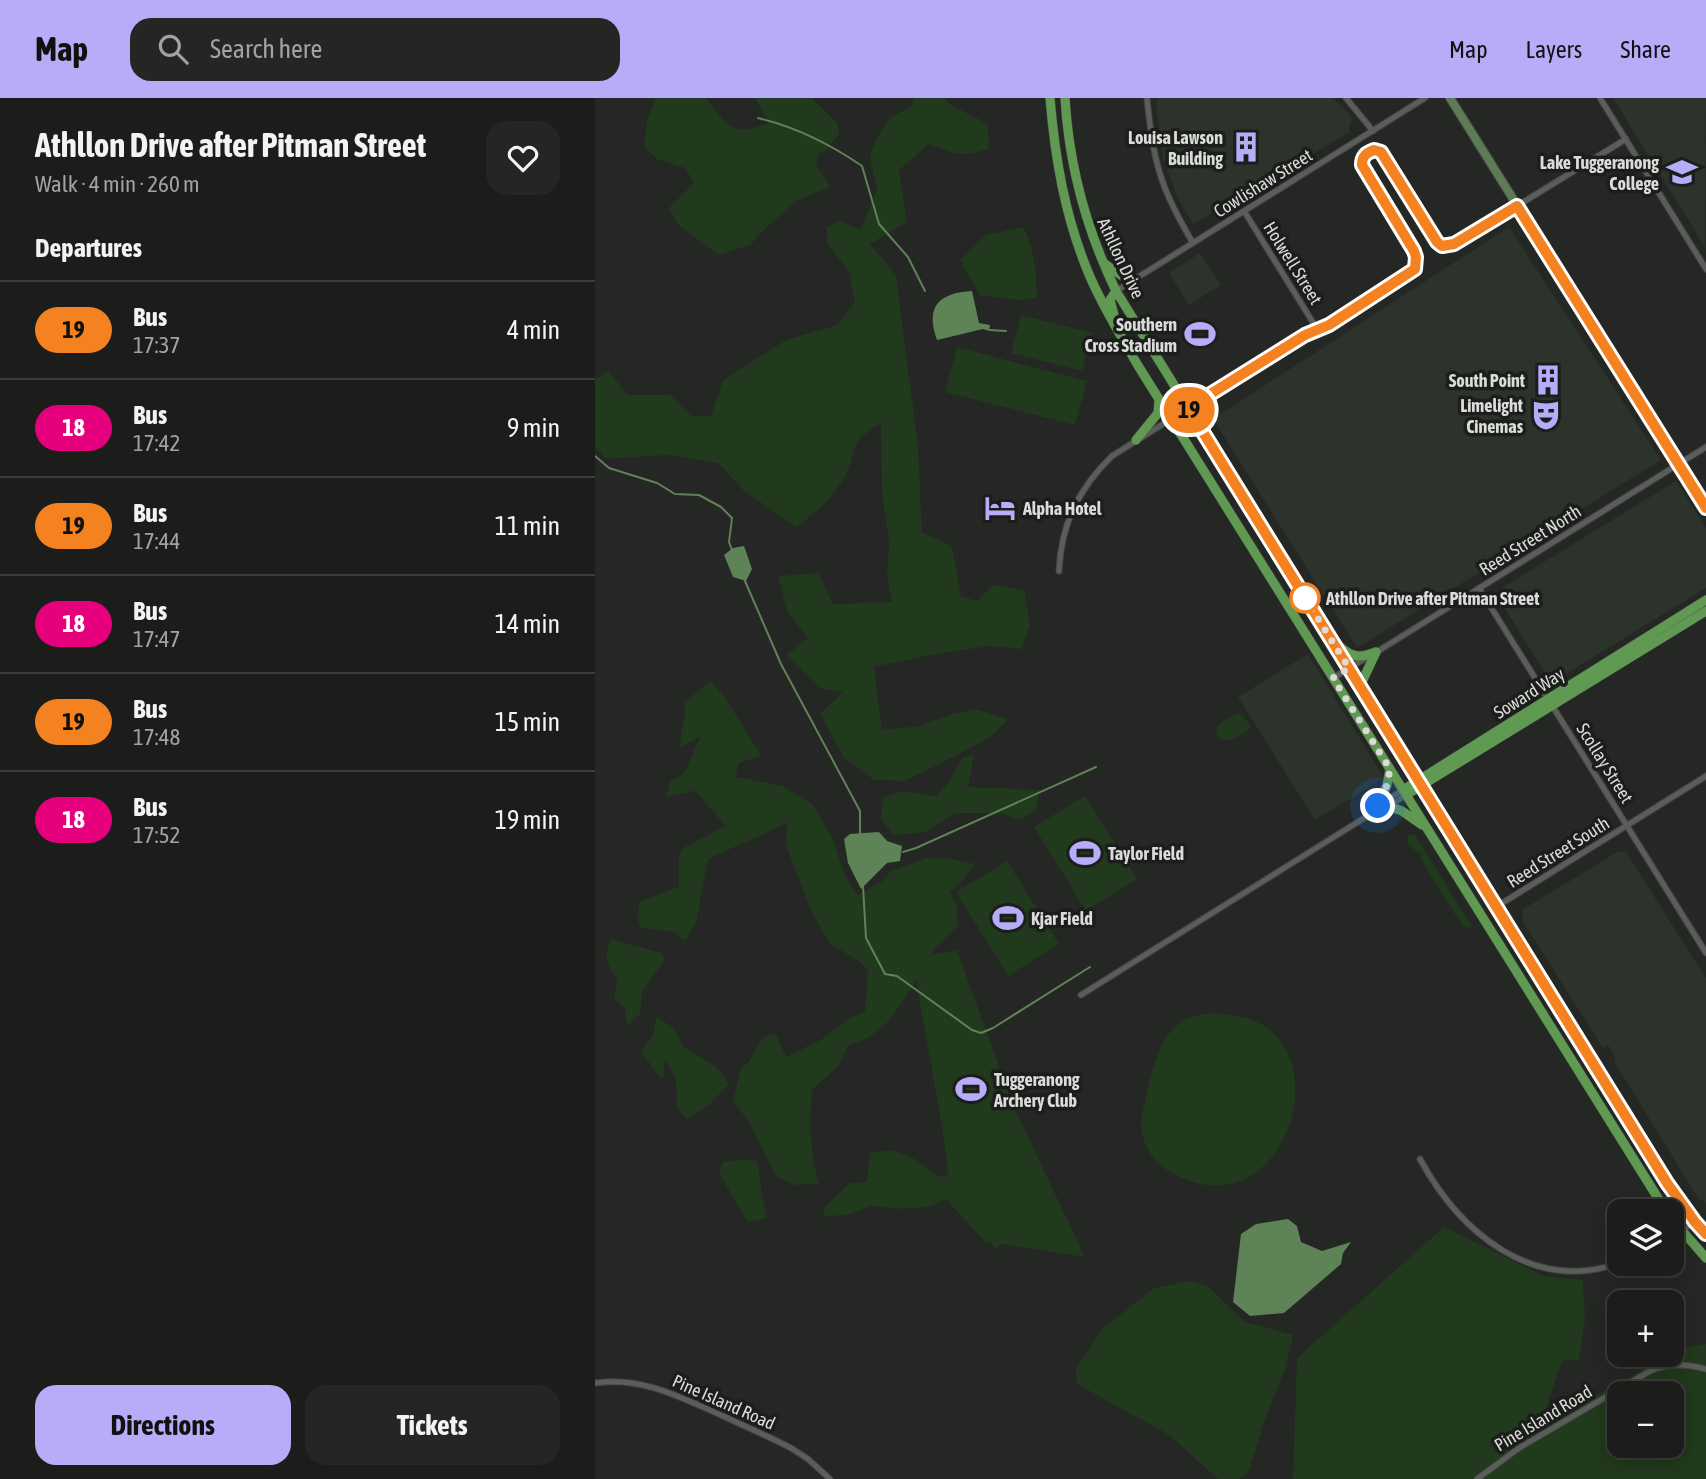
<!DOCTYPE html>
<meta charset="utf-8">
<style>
body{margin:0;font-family:"Asap Condensed",sans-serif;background:#252624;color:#f1f3f6;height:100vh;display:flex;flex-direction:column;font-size:26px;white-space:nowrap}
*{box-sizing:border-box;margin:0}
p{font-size:23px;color:#a0a2a3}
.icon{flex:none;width:38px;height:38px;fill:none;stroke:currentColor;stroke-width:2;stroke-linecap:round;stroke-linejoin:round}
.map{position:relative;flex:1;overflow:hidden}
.side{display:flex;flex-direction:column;background:#1c1d1b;width:595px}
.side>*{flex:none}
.badge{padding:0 14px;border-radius:23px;font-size:24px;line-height:46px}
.fabs{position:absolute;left:1012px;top:1101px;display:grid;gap:14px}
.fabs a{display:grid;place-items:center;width:77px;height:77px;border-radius:14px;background:#1c1d1b;box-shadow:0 4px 18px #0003,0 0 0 2px #3a3b3a;font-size:35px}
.you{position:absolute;width:35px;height:35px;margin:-18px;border:5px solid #fff;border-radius:50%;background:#1a73e8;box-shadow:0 0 0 10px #1a73e833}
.map>.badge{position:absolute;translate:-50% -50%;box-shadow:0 0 0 4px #fff}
h2{padding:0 35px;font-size:26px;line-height:63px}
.round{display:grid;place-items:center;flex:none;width:74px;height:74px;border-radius:21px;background:#252624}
.summary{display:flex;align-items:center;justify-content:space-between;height:119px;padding:0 35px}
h1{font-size:33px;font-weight:700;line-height:52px}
.button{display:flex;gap:14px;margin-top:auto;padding:14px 35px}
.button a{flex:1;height:80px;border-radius:21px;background:#b6acf8;color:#111;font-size:28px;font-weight:700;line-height:80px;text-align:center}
.button a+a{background:#252624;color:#f1f3f6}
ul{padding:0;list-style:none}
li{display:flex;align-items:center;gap:21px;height:98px;padding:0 35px;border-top:2px solid #3a3b3a}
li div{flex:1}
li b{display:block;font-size:26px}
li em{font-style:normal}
li .badge{min-width:77px;font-weight:700;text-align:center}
header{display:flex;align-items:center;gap:42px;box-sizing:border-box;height:98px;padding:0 35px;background:#b6acf8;color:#111}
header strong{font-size:33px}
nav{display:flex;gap:38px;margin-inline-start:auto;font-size:24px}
.search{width:490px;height:63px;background:#252624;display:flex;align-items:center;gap:18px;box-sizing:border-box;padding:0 24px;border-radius:21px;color:#a0a2a3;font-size:26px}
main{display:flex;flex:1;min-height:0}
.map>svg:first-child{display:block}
.built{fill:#2c332b}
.green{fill:#21391c;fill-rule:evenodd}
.water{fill:#5e8356}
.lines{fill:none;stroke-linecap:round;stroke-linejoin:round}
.stream{stroke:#5e8356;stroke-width:2}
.street-casing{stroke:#434543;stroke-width:7}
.secondary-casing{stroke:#434543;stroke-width:10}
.primary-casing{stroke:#434543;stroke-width:10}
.street{stroke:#5a5d59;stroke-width:5}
.secondary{stroke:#5d7b55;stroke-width:8}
.primary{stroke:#5f9952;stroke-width:9}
.line-casing{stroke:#fff;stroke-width:16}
.line{stroke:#f58220;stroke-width:10}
.walk{stroke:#dbdcda;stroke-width:7;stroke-dasharray:0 12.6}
.stop-dot{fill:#fff;stroke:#f58220;stroke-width:3.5}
.labels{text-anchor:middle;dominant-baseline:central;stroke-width:7;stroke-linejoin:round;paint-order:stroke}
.poi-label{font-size:18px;font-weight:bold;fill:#dbdcda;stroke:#1b1e1b;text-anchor:end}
.street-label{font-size:18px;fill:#dbdcda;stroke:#1b1e1b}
.stop-label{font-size:18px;font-weight:bold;fill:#dbdcda;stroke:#1b1e1b;text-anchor:start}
</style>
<header>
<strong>Map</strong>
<div class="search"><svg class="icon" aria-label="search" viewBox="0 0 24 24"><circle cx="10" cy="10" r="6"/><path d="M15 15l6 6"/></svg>Search here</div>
<nav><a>Map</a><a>Layers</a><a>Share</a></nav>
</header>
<main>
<section class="side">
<div class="summary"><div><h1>Athllon Drive after Pitman Street</h1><p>Walk · 4 min · 260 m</p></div><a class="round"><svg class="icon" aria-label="heart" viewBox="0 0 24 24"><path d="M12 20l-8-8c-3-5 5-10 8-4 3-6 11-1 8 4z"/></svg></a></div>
<h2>Departures</h2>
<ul>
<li><span class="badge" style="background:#f58220;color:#111">19</span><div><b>Bus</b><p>17:37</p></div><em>4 min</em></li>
<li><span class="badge" style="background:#e6007e;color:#fff">18</span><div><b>Bus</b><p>17:42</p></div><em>9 min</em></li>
<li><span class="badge" style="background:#f58220;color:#111">19</span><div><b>Bus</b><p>17:44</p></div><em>11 min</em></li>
<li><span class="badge" style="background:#e6007e;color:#fff">18</span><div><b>Bus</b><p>17:47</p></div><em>14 min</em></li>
<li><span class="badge" style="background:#f58220;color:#111">19</span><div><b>Bus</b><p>17:48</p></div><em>15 min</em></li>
<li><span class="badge" style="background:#e6007e;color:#fff">18</span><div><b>Bus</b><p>17:52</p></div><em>19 min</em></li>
</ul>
<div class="button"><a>Directions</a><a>Tickets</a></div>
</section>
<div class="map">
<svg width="1111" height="1381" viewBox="0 0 1111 1381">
<rect width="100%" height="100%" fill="#252724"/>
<!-- built -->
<g class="built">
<polygon points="563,0 738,0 757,19 754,30 755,34 598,126 581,97 568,59 561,5"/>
<polygon points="1018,0 1111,0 1110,149"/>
<polygon points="914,129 1066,362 762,550 618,321"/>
<polygon points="605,155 626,187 594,207 574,175"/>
<polygon points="1081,383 1111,430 1111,490 956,585 900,494"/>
<polygon points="713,556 789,680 720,722 643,599"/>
<polygon points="1024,753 1031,754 1111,880 1111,1105 1103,1100 1020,965 1020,959 1013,947 1008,950 928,824 927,812"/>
</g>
<!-- green -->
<g class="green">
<path d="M61,0H111C134,29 135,39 174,25L160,0H217L242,25L244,37L232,51L224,56L221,66L235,89L202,103L173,128L155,147L124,157L83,127L74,110L99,85L90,70L62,61L49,50L52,22Z"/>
<path d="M318,0H349L356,7L393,26L394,51C364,60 361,56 334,46L304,72L312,124L275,146L301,177L323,348L327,434L357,448L366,498L382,503L398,487L429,492L435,526L427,551L394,548L331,558L279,569L287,632L325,628L354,617L380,611L413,621L394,640L331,673L309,683L279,682L249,660L225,616L248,594L227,591L191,557L213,540L193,515L183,478L223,475L238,506L297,504L292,479L294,445L287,394L286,326C249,345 265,354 248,382C237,401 218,417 201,429L149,393L123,365L73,357L11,361L0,349V282L13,273L33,297H75L97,318H116L128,282L191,242L242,227L260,204L254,174L232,145V129L245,123L265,132L282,92L275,59L280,43L296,19L317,8Z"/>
<path d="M428,129C440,151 441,174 442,199C421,206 407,198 385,198L365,162L391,137Z"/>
<polygon points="426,217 497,235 487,273 416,255"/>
<polygon points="362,249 492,283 480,327 350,294"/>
<path d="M115,583L129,598L166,657L143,666L141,679L188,688L218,707L238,741L250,778L263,797L287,783L296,773L332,760L358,761L380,766L370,780L355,794L362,809L363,828L341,849L336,857L362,852L418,1007L490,1159L406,1146L402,1151L396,1145L390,1144L351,1101L336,1108L309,1111L277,1108L254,1116L230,1119L228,1110L255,1085L272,1084L275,1055L298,1052L322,1062L344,1079L353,1076L347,1028L321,883C299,914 294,935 254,947L242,969L217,992C214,1024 215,1055 224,1086L199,1087L181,1078L154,1024L138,1003L146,970L154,963L169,938L181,936L191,959L227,941L252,922L270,913L273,873L265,864L234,845L215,810L190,745L193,725L113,761L101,826L90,843L78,834L46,830L42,819L45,803L84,789V757L90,749L131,728L100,693L71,699L75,684L89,675L105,639L86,649C83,634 93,623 89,605Z"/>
<polygon points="642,615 647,617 655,627 654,632 635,643 624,641 621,636 623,627"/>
<polygon points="379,657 373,689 444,692 441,712 425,722 406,715 360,715 332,734 298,737 286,721 288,699 309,693 341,698 352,687 368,659"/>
<polygon points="490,698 542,781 491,813 439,729"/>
<polygon points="813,737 820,737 878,830 868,829 827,763 826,756 812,747"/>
<polygon points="412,763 464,846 413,878 361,794"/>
<polygon points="15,841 67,855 70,861 47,894 45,916 32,928 30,910 19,901 22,881 14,868 11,857"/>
<path d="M619,915C639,917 659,919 675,932C738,983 676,1137 572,1072C554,1060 543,1039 547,1017C559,972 560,917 619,915Z"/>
<path d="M61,919L78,929L90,950L122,969L134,986L113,1008L91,1021L81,1008C83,989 83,977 69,963V978L65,980L46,953L58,937Z"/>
<polygon points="149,1061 163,1063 167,1099 172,1119 161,1123 152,1123 124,1075 128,1064"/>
<path d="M849,1129L949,1178L988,1182L990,1222L984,1262L967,1263L949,1317L952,1322L1008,1294L1085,1250L1111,1246V1381H698L702,1260ZM1024,1295H1076V1348H1024Z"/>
<polygon points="595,1183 613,1188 650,1224 698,1237 691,1268 669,1324 654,1373 644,1381 623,1381 574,1337 482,1286 481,1271 507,1231 559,1190"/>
</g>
<!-- water -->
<g class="water">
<path d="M377,193L384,225L395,227L394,233L388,231L342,242C330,208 344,195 377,193Z"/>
<polygon points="149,448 157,471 151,483 138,479 129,457 138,450"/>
<polygon points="284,734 292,743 307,748 305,763 292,765 266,791 253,765 249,741 255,736"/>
<polygon points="693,1121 702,1128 706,1144 727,1153 756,1144 748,1155 746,1166 689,1215 655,1218 638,1204 646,1136 661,1126"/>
</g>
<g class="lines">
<!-- stream -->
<g class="stream">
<path d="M163,20C201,29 235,46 267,68L284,126L313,159L330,193"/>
<polyline points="395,232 411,233"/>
<polyline points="0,358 14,370 62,385 80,396 104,397 126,409 137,420 134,444 137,452"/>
<polyline points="150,483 186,566 265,713 265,737"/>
<polyline points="308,754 321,750 501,669"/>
<polyline points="268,788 271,840 290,876 302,878 377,932 386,935 398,930 495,869"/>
</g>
<!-- street casing -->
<g class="street-casing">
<g id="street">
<path d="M552,0C558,63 565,90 598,145"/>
<polyline points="751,0 778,33"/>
<polyline points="1005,0 1111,171"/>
<polyline points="922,108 1031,41"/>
<polyline points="972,187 1033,286"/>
<polyline points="521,193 830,0"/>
<path d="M464,473C466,426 484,390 517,358L710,237L722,231L649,113"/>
<polyline points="884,490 1111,855"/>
<polyline points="780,555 1111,349"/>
<polyline points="738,580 771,560"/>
<polyline points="784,707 808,692"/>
<polyline points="901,809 1111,678"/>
<polyline points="486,897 774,717 786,713 811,697"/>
<path d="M825,1061C864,1133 937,1196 1024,1165"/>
<polyline points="1076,1139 1100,1124"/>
<path d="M0,1285C46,1278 85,1299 126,1317C149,1328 173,1338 196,1350L213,1361L235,1381"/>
<path d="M882,1381L924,1350L1055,1273C1074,1265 1091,1266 1111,1271"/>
</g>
</g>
<!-- secondary casing -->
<g class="secondary-casing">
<g id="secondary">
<polyline points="855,0 972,187"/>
<polyline points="1033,286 1111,410"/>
</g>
</g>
<!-- primary casing -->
<g class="primary-casing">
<g id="primary">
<path d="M455,0C460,61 470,118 493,174C506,206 525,236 542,266L1071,1113"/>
<path d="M470,0C474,69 491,131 521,193L1072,1085L1111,1136"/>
<polyline points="510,166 536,184"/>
<polyline points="519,217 515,202 521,193"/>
<polyline points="541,342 563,315 564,303"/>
<path d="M742,546C756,559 763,561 781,554"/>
<polyline points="765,588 781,554"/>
<polyline points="808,692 1111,502"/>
<polyline points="811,697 1111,513"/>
<polyline points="783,708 792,687 795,671"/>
<polyline points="793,708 807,713 827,727"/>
<polyline points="1076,1120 1111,1160"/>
</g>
</g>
<!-- street -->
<use href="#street" class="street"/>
<!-- secondary -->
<use href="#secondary" class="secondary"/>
<!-- primary -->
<use href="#primary" class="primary"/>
</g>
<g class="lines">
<!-- line casing -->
<g class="line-casing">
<path id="line" d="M1111,410L922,108L859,146L847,148L842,144L786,54L779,52C771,55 767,58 767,67L819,153L821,159L820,171L734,227L710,237L593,310L1072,1085L1100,1124L1111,1136"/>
</g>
<!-- line -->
<use href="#line" class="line"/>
<!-- walk -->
<polyline class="walk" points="710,500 754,570 738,580 795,671 792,687 783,708"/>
</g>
<!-- icons -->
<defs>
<g id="building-bare" transform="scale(2.415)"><path d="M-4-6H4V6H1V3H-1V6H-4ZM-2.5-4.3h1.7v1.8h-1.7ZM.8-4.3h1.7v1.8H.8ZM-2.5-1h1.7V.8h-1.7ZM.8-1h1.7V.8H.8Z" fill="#b6acf8" stroke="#1b1e1b" stroke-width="2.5" paint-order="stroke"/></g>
<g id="school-bare" transform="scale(2.415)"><path d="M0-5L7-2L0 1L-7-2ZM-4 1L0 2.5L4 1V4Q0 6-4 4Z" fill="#b6acf8" stroke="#1b1e1b" stroke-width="2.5" paint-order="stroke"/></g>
<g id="stadium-bare" transform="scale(2.415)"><path d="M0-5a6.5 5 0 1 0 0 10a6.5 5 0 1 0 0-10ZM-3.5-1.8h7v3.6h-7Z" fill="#b6acf8" stroke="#1b1e1b" stroke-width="2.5" paint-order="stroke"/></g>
<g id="theatre-bare" transform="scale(2.415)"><path d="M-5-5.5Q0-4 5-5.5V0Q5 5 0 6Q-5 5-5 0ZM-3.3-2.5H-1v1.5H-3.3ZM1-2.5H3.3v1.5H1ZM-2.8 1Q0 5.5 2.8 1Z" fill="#b6acf8" stroke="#1b1e1b" stroke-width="2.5" paint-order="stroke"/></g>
<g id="hotel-bare" transform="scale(2.415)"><path d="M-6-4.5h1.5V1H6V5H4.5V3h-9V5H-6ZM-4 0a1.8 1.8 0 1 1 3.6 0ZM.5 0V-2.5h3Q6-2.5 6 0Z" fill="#b6acf8" stroke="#1b1e1b" stroke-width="2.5" paint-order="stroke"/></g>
</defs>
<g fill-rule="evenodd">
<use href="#building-bare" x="651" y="49"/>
<use href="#school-bare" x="1087" y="74"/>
<use href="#stadium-bare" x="605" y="236"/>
<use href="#building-bare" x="953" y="282"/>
<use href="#theatre-bare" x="951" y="317"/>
<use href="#hotel-bare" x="405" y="410"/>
<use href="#stadium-bare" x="490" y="755"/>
<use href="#stadium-bare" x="413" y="820"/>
<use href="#stadium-bare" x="376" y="991"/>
</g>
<!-- markers -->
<circle class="stop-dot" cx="710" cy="500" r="14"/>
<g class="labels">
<!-- poi labels -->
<g class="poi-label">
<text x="628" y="39">Louisa Lawson<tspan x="628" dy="21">Building</tspan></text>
<text x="1064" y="64">Lake Tuggeranong<tspan x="1064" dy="21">College</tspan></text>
<text x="582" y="226">Southern<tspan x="582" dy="21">Cross Stadium</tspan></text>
<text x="930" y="282">South Point</text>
<text x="928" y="307">Limelight<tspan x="928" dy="21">Cinemas</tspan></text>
<text x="428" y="410" text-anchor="start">Alpha Hotel</text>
<text x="513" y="755" text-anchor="start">Taylor Field</text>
<text x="436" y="820" text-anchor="start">Kjar Field</text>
<text x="399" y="981" text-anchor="start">Tuggeranong<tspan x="399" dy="21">Archery Club</tspan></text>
</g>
<!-- street labels -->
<g class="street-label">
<text transform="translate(668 85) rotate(-32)">Cowlishaw Street</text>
<text transform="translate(526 160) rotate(65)">Athllon Drive</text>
<text transform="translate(698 165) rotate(58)">Holwell Street</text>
<text transform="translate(935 442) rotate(-32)">Reed Street North</text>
<text transform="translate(934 595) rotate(-32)">Soward Way</text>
<text transform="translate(1010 665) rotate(58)">Scollay Street</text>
<text transform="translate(963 754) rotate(-32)">Reed Street South</text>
<text transform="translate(129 1304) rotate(24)">Pine Island Road</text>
<text transform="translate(948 1320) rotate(-31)">Pine Island Road</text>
</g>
<!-- stop labels -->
<g class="stop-label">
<text x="731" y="500">Athllon Drive after Pitman Street</text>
</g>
</g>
</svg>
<div class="fabs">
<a><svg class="icon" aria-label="layers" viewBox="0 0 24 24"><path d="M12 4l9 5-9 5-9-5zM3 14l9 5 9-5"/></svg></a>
<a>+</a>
<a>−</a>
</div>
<div class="you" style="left:783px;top:708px"></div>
<b class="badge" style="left:594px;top:312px;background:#f58220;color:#111">19</b>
</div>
</main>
